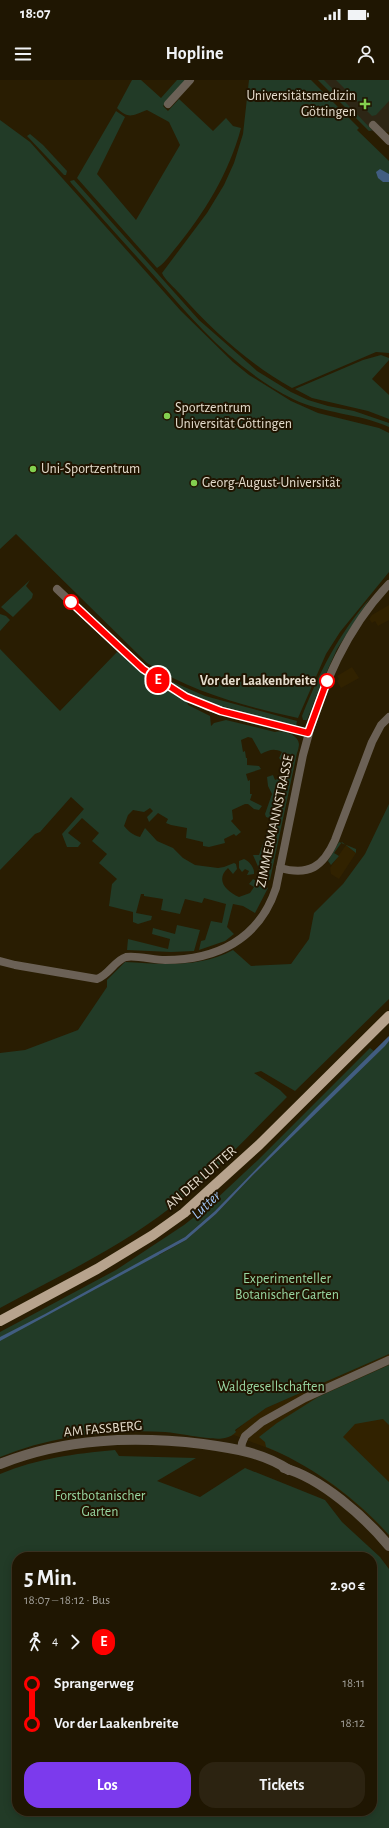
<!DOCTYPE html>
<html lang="de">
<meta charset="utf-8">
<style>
body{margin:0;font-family:"Alegreya Sans",sans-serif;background:#2c2311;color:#f1f3f6;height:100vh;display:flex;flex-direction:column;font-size:15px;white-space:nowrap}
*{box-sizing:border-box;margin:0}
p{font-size:13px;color:#a19f99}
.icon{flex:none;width:22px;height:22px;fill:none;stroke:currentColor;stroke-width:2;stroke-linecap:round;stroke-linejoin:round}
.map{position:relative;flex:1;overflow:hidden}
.panel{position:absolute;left:12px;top:1472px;width:365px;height:264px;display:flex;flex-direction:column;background:#1f1602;border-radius:16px;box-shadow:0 2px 10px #0003,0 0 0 1px #3c3524}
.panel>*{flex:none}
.badge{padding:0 8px;border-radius:13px;font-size:14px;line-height:26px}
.map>.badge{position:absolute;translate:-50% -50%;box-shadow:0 0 0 2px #fff}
.legs{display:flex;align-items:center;gap:6px;height:44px;padding:0 12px;font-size:13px}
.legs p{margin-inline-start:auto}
.summary{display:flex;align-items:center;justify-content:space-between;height:68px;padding:0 12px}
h1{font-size:22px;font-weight:700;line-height:30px}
.button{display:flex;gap:8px;margin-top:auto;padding:8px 12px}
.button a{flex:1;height:46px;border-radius:16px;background:#7c3aed;color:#fff;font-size:16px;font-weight:700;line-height:46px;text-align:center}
.button a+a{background:#2c2311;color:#f1f3f6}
ul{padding:0 12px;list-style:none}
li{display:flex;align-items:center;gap:14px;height:40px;font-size:15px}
li i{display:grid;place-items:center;width:6px;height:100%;margin:0 5px;background:currentColor}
li i::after{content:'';width:10px;height:10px;margin:-5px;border:3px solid;border-radius:50%;background:#1f1602}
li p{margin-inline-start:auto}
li:first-child i{background:linear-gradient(#0000 50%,currentColor 0)}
li:last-child i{background:linear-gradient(currentColor 50%,#0000 0)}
.status{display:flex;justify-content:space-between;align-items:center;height:28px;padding:0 20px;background:#1f1602;direction:ltr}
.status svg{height:11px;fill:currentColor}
header{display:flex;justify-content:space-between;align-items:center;height:52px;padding:0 12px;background:#1f1602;font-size:18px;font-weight:700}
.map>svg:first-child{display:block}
.built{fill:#312200}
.medical{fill:#2d2615}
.green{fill:#223b27;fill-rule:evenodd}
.water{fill:#415d81}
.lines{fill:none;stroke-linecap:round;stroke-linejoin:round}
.minor{stroke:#6b6156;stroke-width:8}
.tertiary{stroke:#6b6156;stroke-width:10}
.primary{stroke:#b7a38d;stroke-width:10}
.line-1-casing{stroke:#fff;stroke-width:9}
.line-1{stroke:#f00;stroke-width:6}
.poi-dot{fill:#83d04f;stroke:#201400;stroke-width:1.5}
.stop-1-dot{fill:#fff;stroke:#f00;stroke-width:2}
.labels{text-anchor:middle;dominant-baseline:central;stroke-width:4;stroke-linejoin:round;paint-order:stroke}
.poi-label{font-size:14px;fill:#e5ddcd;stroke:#201400;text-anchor:start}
.stop-label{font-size:14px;font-weight:bold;fill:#e5ddcd;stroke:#201400;text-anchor:end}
.street-label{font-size:14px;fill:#e5ddcd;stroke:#201400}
.park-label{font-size:14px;fill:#98d7a2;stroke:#201400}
.water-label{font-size:15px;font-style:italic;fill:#a4c8f8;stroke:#201400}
</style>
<div class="status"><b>18:07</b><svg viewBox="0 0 49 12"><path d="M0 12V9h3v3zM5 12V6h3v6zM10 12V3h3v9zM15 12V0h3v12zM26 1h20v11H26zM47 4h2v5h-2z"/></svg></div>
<header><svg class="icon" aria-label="menu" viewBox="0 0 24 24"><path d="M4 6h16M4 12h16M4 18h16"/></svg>Hopline<svg class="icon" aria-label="person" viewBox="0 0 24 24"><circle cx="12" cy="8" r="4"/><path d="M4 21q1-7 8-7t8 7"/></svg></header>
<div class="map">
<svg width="389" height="1748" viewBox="0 0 389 1748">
<rect width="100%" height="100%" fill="#291d02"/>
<!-- built -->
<g class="built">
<polygon points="389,525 389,540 378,546 375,541 372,543 369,539 372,535"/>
<polygon points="352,587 359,598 341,608 337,601 339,599 337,596"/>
<polygon points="346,765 356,773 339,799 331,794 330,788"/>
<polygon points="389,1274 389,1455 347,1416 305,1385 285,1375 234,1355 229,1357 250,1338 266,1328"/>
</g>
<!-- medical -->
<polygon class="medical" points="318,0 389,0 389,52 369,51"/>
<!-- green -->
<g class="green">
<path d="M132,0H141L161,18L177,0H184L186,1L163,26L168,31L179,19L213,51L226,38L233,46L241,48C229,93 204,134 174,170C169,176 164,184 157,188L77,98L116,31L125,37L97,94L136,140L180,65L169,42L147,30C133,35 129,40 117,28Z"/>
<path d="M249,0H311L359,48L357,50L389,81V273L376,272L292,308C249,284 212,250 180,214C174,207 165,200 162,193L207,133L224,105L234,83L243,54Z"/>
<polygon points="318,0 324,0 372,50 369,51"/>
<polygon points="336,0 389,0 389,21 376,35 372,36"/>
<path d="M0,40L30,62L181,231L233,282L249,295L291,321L318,333L379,348L389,353V492L340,552L326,574L298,638C245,626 193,613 147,583L16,454L0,469Z"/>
<polygon points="30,54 43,65 67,91 66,95 64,95 27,56"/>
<path d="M74,100L199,240L257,291L291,312L308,320L328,326L354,331L389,343V347C358,333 324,334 293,319C238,292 196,244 156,198C128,167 99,135 71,103L70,101Z"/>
<polygon points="381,275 389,278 389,280 372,299 389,315 389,339 368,331 312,318 295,309 363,280"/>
<polygon points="30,500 26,506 33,514 32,518 13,537 1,527"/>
<path d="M370,518L337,569L319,609L307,640H303L302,636C321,589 337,557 370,518Z"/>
<polygon points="0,534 6,536 10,540 0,551"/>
<path d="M0,569L60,631L117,572L162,607L187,622L188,625L210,636L211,646L214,643L226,640L275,652C283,650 298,654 299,664C299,666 298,671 297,673L270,800L266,801L263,798L253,775H259L272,739L266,737L265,734L272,714L268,706L267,697L273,695L275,700L282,697L280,692C282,686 284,683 279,678L282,672C274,668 269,670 261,674L252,658L248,657L241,660L243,672L245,671L246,678H247V685L259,686L261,689L246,694L248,701L250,700V714H252L250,720L262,726L259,730L254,729L248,724H245L232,730L233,739L231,741L241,752L236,756L234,754L224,759L225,763L209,767L203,766V762L186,758L187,748L171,745L166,743L168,739L158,733L149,742L147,737L153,731L150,728L144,732L133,730L128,735L124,746C128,751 133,755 140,757L145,748L157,761L173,768L183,778L195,785L218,788L224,787L234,783L236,784L237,789L233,794L228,788C215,800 226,811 239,817L250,813L254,807L249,804L253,799L268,808L255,833L243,826L233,824L227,847L234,854L225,861L199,870L201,861L205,860L211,841L222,843L226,824L204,818L202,823L185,819L180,834L161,830L163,819L144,816V814H141L136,833L152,836L151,840L138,844L133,842V832L109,826L112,804L117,799L99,783L107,774L92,761L99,753L82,738L68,753L81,763L78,767H67L62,754L84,729L71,717L40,752L35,754L0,790Z"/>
<polygon points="173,602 205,616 297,641 296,646 221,626 194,616 172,604"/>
<path d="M389,724V919L295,1011L261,991L254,993L280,1010L287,1017C249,1055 213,1095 170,1128C119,1168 57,1197 0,1228V973L25,970L78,950L107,907V900L125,882C161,884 201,888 233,870L251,886L291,884L309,859L314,833L343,804L365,774Z"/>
<polygon points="339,762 356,769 356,773 342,762 334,773 339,776 331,785 328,781"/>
<path d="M244,779C249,781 255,788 254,794L247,795L249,791L245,789L242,792L239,788V781Z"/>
<polygon points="177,845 200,850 194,871 171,872 127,870 128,859 168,869 170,859 152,854 153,848 175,854"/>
<path d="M389,961V1274L266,1328L235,1350L236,1352C233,1355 230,1357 225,1358C213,1361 180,1353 165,1352C109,1349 52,1356 0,1377V1252L116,1190L184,1145L212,1123L258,1080L370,968L374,971L215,1131L185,1157L158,1172L159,1175L186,1160L216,1134L252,1096Z"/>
<path d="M389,1285V1345L383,1339L355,1344L343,1357L389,1402V1455C356,1418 311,1385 266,1367L265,1362L259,1357L277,1343L318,1317Z"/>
<path d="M115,1370L119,1376L196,1378L157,1401L200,1417L245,1388L325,1420L342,1442L380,1477L389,1489V1748H0V1394C39,1378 73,1374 115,1370ZM17,1477H372V1731H17Z"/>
</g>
<!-- water -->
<g class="water">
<polygon points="380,89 389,94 389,102 383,102 378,98 376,92"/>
<polygon points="389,956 389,961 385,966 252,1096 216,1134 186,1160 0,1261 0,1257 45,1234 185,1157 215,1131 314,1030"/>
</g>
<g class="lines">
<!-- minor -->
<g class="minor">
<polyline points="168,24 190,0"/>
<polyline points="373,45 389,61"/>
<polyline points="57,509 127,575 155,598 174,610 208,627 308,653"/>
<path d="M280,788C309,796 323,787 335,760L372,662L381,645L389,637"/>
<path d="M0,881L15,885L97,899C109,895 115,880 126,877C136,875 154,880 165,880C216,880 259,860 276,808L303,675C319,612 344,551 389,504"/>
<polyline points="241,1370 242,1363 245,1356 262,1342 305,1318 389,1280"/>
</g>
<!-- tertiary -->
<g class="tertiary">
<path d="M0,1384C65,1358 134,1356 203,1364C233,1368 264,1373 289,1390"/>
<path d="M284,1388C321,1398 365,1437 389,1466"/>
</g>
<!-- primary -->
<polyline class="primary" points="0,1241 97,1189 153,1155 184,1133 259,1065 389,936"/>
</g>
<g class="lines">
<!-- line-1 casing -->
<g class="line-1-casing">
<polyline id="line-1" points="71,522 143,589 186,617 221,631 308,653 327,601"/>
</g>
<!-- line-1 -->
<use href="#line-1" class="line-1"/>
</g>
<!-- markers -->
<g class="poi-dot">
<path d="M363 18h4v4h4v4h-4v4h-4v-4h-4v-4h4z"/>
<circle cx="167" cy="336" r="4"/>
<circle cx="33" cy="389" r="4"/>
<circle cx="194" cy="403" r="4"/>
</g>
<g class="stop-1-dot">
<circle cx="71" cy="522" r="7"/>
<circle cx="327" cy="601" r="7"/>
</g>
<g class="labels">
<!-- poi labels -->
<g class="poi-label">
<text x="356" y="16" text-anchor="end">Universitätsmedizin<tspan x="356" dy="16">Göttingen</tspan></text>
<text x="175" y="328">Sportzentrum<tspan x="175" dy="16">Universität Göttingen</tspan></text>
<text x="41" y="389">Uni-Sportzentrum</text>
<text x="202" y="403">Georg-August-Universität</text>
</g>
<!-- stop labels -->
<g class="stop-label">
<text x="316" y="601">Vor der Laakenbreite</text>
</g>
<!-- street labels -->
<g class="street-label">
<text transform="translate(275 741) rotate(-78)">ZIMMERMANNSTRASSE</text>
<text transform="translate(201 1098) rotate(-41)">AN DER LUTTER</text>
<text transform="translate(103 1349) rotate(-5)">AM FASSBERG</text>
</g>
<!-- park labels -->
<g class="park-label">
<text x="287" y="1199">Experimenteller<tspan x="287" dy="16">Botanischer Garten</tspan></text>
<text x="271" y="1307">Waldgesellschaften</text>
<text x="100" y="1416">Forstbotanischer<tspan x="100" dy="16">Garten</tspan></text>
</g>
<!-- water labels -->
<g class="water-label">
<text transform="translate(206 1125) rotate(-43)">Lutter</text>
</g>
</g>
</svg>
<b class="badge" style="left:158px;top:600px;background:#f00;color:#fff">E</b>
<section class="panel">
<div class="summary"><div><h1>5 Min.</h1><p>18:07 – 18:12 · Bus</p></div><b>2.90 €</b></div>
<div class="legs"><svg class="icon" aria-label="walk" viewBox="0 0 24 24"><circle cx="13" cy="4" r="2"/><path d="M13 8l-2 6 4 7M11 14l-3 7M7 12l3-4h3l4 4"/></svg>4<svg class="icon" aria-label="forward" viewBox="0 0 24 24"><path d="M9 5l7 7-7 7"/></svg><b class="badge" style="background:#f00;color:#fff">E</b></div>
<ul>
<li><i style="color:#f00"></i><b>Sprangerweg</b><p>18:11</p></li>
<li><i style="color:#f00"></i><b>Vor der Laakenbreite</b><p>18:12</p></li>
</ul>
<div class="button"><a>Los</a><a>Tickets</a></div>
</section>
</div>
